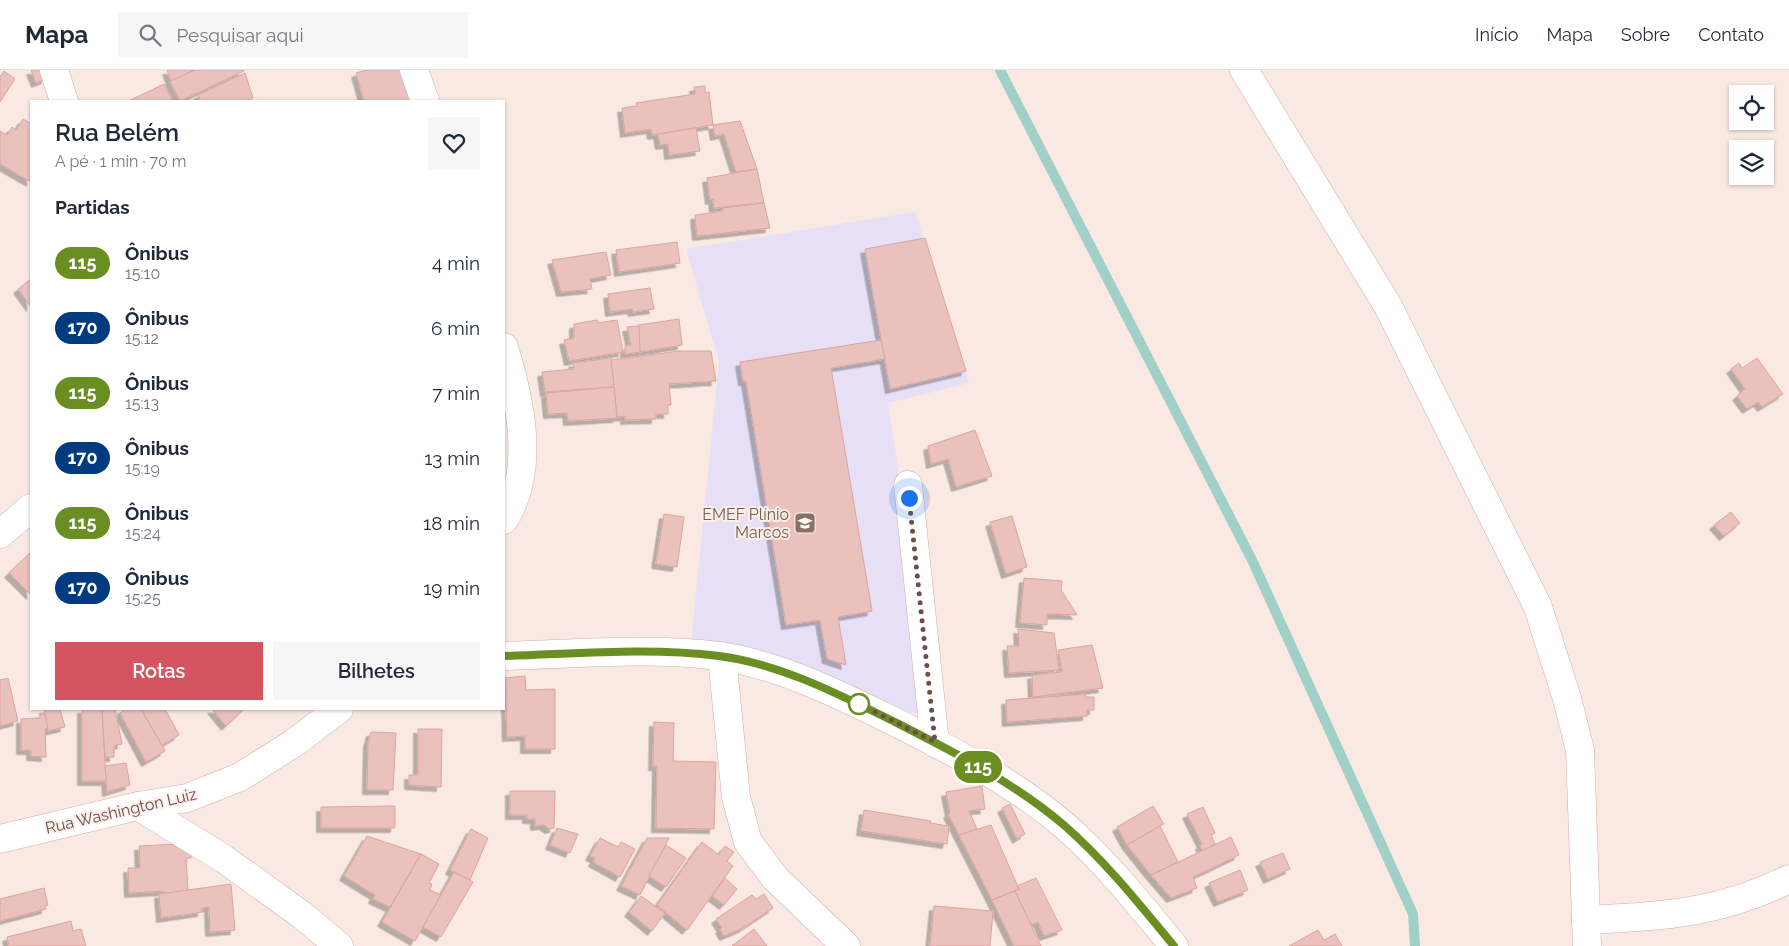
<!DOCTYPE html>
<html lang="pt">
<meta charset="utf-8">
<style>
body{margin:0;font-family:Raleway,sans-serif;background:#f6f6f7;color:#1f2937;height:100vh;display:flex;flex-direction:column;font-size:19px;white-space:nowrap}
*{box-sizing:border-box;margin:0}
p{font-size:16px;color:#747a83}
.icon{flex:none;width:28px;height:28px;fill:none;stroke:currentColor;stroke-width:2;stroke-linecap:round;stroke-linejoin:round}
.map{position:relative;flex:1;overflow:hidden}
.drawer{position:absolute;left:30px;top:30px;width:475px;height:610px;display:flex;flex-direction:column;background:#fff;border-radius:0px;box-shadow:0 1px 4px #0004}
.drawer>*{flex:none}
.badge{padding:0 10px;border-radius:16px;font-size:18px;line-height:32px}
.tools{position:absolute;left:1729px;top:15px;display:grid;gap:10px}
.tools a{display:grid;place-items:center;width:45px;height:45px;border-radius:0px;background:#fff;box-shadow:0 1px 4px #0004;font-size:25px}
.you{position:absolute;width:25px;height:25px;margin:-12px;border:4px solid #fff;border-radius:50%;background:#1a73e8;box-shadow:0 0 0 8px #1a73e833}
.map>.badge{position:absolute;translate:-50% -50%;box-shadow:0 0 0 2px #fff}
h2{padding:0 25px;font-size:19px;line-height:45px}
.round{display:grid;place-items:center;flex:none;width:52px;height:52px;border-radius:0px;background:#f6f6f7}
.head{display:flex;align-items:center;justify-content:space-between;height:85px;padding:0 25px}
h1{font-size:24px;font-weight:600;line-height:38px}
.button{display:flex;gap:10px;margin-top:auto;padding:10px 25px}
.button a{flex:1;height:58px;border-radius:0px;background:#d65460;color:#fff;font-size:20px;font-weight:600;line-height:58px;text-align:center}
.button a+a{background:#f6f6f7;color:#1f2937}
ul{padding:0;list-style:none}
li{display:flex;align-items:center;gap:15px;height:65px;padding:0 25px}
li div{flex:1}
li b{display:block;font-size:19px}
li em{font-style:normal}
li .badge{min-width:55px;font-weight:700;text-align:center}
header{display:flex;align-items:center;gap:30px;box-sizing:border-box;height:70px;padding:0 25px;background:#fff;border-bottom:1px solid #e0e1e3}
header strong{font-size:24px}
nav{display:flex;gap:28px;margin-inline-start:auto;font-size:18px}
.search{width:350px;height:45px;background:#f6f6f7;display:flex;align-items:center;gap:12px;box-sizing:border-box;padding:0 18px;border-radius:0px;color:#747a83;font-size:19px}
.map>svg:first-child{display:block}
.education{fill:#e6dff5}
.lines{fill:none;stroke-linecap:round;stroke-linejoin:round}
.stream{stroke:#a1d0c9;stroke-width:10}
.building{fill:#ebc1bd;stroke:#dca49f;filter:url(#shadow)}
.minor-casing{stroke:#cab1ad;stroke-width:29}
.minor{stroke:#fff;stroke-width:28}
.line-casing{stroke:#fff;stroke-width:11}
.line{stroke:#6b8e23;stroke-width:8}
.walk{stroke:#6d4d4c;stroke-width:5;stroke-dasharray:0 9}
.stop-dot{fill:#fff;stroke:#6b8e23;stroke-width:2.5}
.labels{text-anchor:middle;dominant-baseline:central;stroke-width:4;stroke-linejoin:round;paint-order:stroke}
.education-label{font-size:16px;fill:#785e54;stroke:#fceee8;text-anchor:end}
.street-label{font-size:16px;fill:#6d4d4c;stroke:#fceee8}
</style>
<header>
<strong>Mapa</strong>
<div class="search"><svg class="icon" aria-label="search" viewBox="0 0 24 24"><circle cx="10" cy="10" r="6"/><path d="M15 15l6 6"/></svg>Pesquisar aqui</div>
<nav><a>Início</a><a>Mapa</a><a>Sobre</a><a>Contato</a></nav>
</header>
<div class="map">
<svg width="1789" height="876" viewBox="0 0 1789 876">
<defs>
<filter id="shadow"><feDropShadow dx="-4.5" dy="4.5" stdDeviation="0" flood-color="#0004"/></filter>
</defs>
<rect width="100%" height="100%" fill="#f9e9e2"/>
<!-- education -->
<polygon class="education" points="915,142 969,313 888,333 931,616 929,631 917,643 894,641 691,573 719,292 686,179"/>
<g class="lines">
<!-- stream -->
<polyline class="stream" points="1000,0 1253,492 1413,844 1415,876"/>
</g>
<!-- building -->
<g class="building">
<polygon points="31,0 43,0 46,9 36,13"/>
<polygon points="167,0 195,0 171,11"/>
<polygon points="195,0 243,0 244,1 180,31 170,11"/>
<polygon points="366,0 402,0 410,31 364,31 356,3"/>
<polygon points="4,1 15,9 0,32 0,7"/>
<polygon points="245,3 253,28 246,31 201,31 198,25"/>
<polygon points="164,14 172,31 128,31 135,28"/>
<polygon points="705,16 705,23 709,22 713,55 652,65 651,59 625,63 622,38 637,36 636,33 695,24 694,17"/>
<polygon points="23,49 31,54 31,112 0,94 0,61 7,65 12,57 16,60"/>
<polygon points="740,51 757,99 736,102 724,64 715,66 713,55"/>
<polygon points="696,58 700,81 669,85 668,74 660,75 658,64"/>
<polygon points="757,99 764,133 714,138 713,129 710,130 707,108"/>
<polygon points="764,133 770,158 697,166 695,145 723,141 723,138"/>
<polygon points="925,168 966,301 890,319 865,179"/>
<polygon points="677,172 680,193 619,202 616,180"/>
<polygon points="606,182 611,205 590,209 592,219 561,222 552,190"/>
<polygon points="31,209 31,237 18,219"/>
<polygon points="650,218 654,239 633,242 632,239 610,242 608,224"/>
<polygon points="679,249 682,275 640,282 638,255"/>
<polygon points="597,250 598,253 617,250 623,282 569,291 564,270 574,268 574,254"/>
<polygon points="639,256 640,282 625,284 625,276 631,275 627,257"/>
<polygon points="881,270 885,289 831,298 872,541 838,547 846,595 827,589 820,550 786,555 746,311 743,311 740,292"/>
<polygon points="679,281 711,281 716,311 669,314 671,335 668,335 668,344 656,344 656,349 625,350 625,346 617,347 611,290"/>
<polygon points="611,288 614,317 545,322 542,302 574,299 573,293"/>
<polygon points="1757,288 1783,324 1762,337 1758,332 1747,339 1737,326 1745,319 1731,299 1739,293 1742,298"/>
<polygon points="614,317 617,348 568,351 567,343 548,344 546,323"/>
<polygon points="975,360 992,406 956,417 948,389 931,394 928,376"/>
<polygon points="1731,442 1740,453 1724,466 1714,455"/>
<polygon points="664,444 684,447 677,497 656,494"/>
<polygon points="1012,446 1027,497 1006,504 990,452"/>
<polygon points="31,482 31,525 9,503"/>
<polygon points="1024,508 1062,511 1061,520 1077,545 1047,544 1047,555 1020,553"/>
<polygon points="1018,559 1054,563 1059,600 1009,603 1007,576 1019,576"/>
<polygon points="1092,575 1103,618 1033,627 1032,605 1062,602 1058,580"/>
<polygon points="525,606 526,620 555,619 555,679 525,679 525,666 507,667 505,608"/>
<polygon points="8,608 18,651 0,656 0,610"/>
<polygon points="1085,624 1086,627 1094,627 1094,640 1087,640 1087,646 1007,652 1006,630"/>
<polygon points="44,639 60,639 65,657 48,661"/>
<polygon points="82,639 102,639 106,711 82,711"/>
<polygon points="102,639 115,639 122,674 114,676 114,687 105,687"/>
<polygon points="122,639 141,639 165,681 146,692 120,643 123,641"/>
<polygon points="141,639 165,639 179,665 162,675"/>
<polygon points="212,639 244,639 226,656"/>
<polygon points="40,644 45,644 48,659 45,659 46,687 31,686 31,680 21,680 21,649 40,648"/>
<polygon points="654,652 674,653 673,691 716,692 714,759 656,758 657,696 653,696"/>
<polygon points="418,659 442,659 441,717 409,715 409,705 418,705"/>
<polygon points="371,662 396,663 393,720 367,720 368,673"/>
<polygon points="126,693 130,715 107,722 105,696"/>
<polygon points="982,716 985,739 969,741 977,759 959,765 948,744 950,743 946,722"/>
<polygon points="510,721 555,721 554,758 549,759 544,755 535,756 535,749 527,749 527,745 510,745"/>
<polygon points="1010,734 1025,764 1017,769 1002,738"/>
<polygon points="395,736 395,758 321,758 321,737"/>
<polygon points="1153,736 1164,754 1127,775 1117,757"/>
<polygon points="1203,737 1215,763 1211,765 1215,774 1202,781 1200,775 1202,774 1187,744"/>
<polygon points="864,740 931,751 930,753 949,756 947,774 861,761"/>
<polygon points="991,755 1019,819 992,830 959,765"/>
<polygon points="1160,756 1178,792 1151,805 1127,775"/>
<polygon points="557,758 578,764 570,783 550,775"/>
<polygon points="471,759 488,768 470,810 450,800"/>
<polygon points="367,766 421,784 390,837 373,829 375,825 344,806"/>
<polygon points="1231,767 1239,785 1193,807 1197,818 1171,828 1151,805"/>
<polygon points="600,768 618,777 621,772 635,779 620,807 593,792 595,788 590,786"/>
<polygon points="647,768 669,768 640,825 621,816"/>
<polygon points="702,772 719,785 725,776 734,782 727,791 733,796 687,860 657,835"/>
<polygon points="179,774 191,775 191,788 186,788 188,820 164,824 164,821 129,823 128,798 140,798 139,776"/>
<polygon points="666,775 686,788 666,817 649,806"/>
<polygon points="1283,783 1290,799 1268,809 1260,792"/>
<polygon points="421,784 439,794 429,813 432,814 430,820 441,825 415,871 382,852"/>
<polygon points="1240,800 1248,820 1218,832 1209,813"/>
<polygon points="454,802 473,812 441,867 423,857"/>
<polygon points="725,808 737,819 724,835 712,826"/>
<polygon points="1036,808 1062,860 1044,866 1038,852 1031,855 1015,821 1019,819 1017,816"/>
<polygon points="231,814 235,860 210,862 209,837 202,838 202,842 161,848 159,824"/>
<polygon points="44,818 48,835 45,836 46,839 0,851 0,829"/>
<polygon points="1015,821 1031,855 1041,876 1014,876 992,830"/>
<polygon points="764,824 773,838 743,858 724,866 720,859 722,858 716,849 752,825 756,829"/>
<polygon points="641,826 665,843 652,861 629,842"/>
<polygon points="934,836 993,841 990,876 930,876"/>
<polygon points="71,851 73,861 81,859 86,876 9,876 7,867"/>
<polygon points="754,859 767,876 732,876"/>
<polygon points="1318,860 1324,870 1335,864 1342,876 1289,876"/>
</g>
<g class="lines">
<!-- minor casing -->
<g class="minor-casing">
<g id="minor">
<polyline points="54,0 64,31"/>
<polyline points="414,0 425,31"/>
<polyline points="1244,0 1388,236 1538,537 1568,632 1580,680 1587,876"/>
<path d="M504,277C520,330 536,400 504,450"/>
<polyline points="908,415 935,673"/>
<polyline points="0,464 31,438"/>
<path d="M504,586C575,584 648,577 719,586C781,595 840,625 895,652C954,682 1015,713 1065,756C1106,792 1140,835 1174,876"/>
<polyline points="722,587 736,727 748,772 775,808 846,876"/>
<polyline points="138,736 224,789 302,845 339,876"/>
<polyline points="0,769 138,736 187,728 240,707 294,673 339,639"/>
<path d="M1586,850C1662,846 1719,844 1789,809"/>
</g>
</g>
<!-- minor -->
<use href="#minor" class="minor"/>
</g>
<g class="lines">
<!-- line casing -->
<g class="line-casing">
<path id="line" d="M504,586C575,584 648,577 719,586C781,594 840,625 895,652C954,682 1015,713 1065,756C1106,792 1140,835 1174,876"/>
</g>
<!-- line -->
<use href="#line" class="line"/>
<!-- walk -->
<polyline class="walk" points="859,634 935,672 909,428"/>
</g>
<!-- icons -->
<defs>
<g id="school-square" transform="scale(1.125)"><rect x="-9" y="-9" width="18" height="18" rx="4" fill="#8d6e63" stroke="#fceee8"/><path d="M0-5L7-2L0 1L-7-2ZM-4 1L0 2.5L4 1V4Q0 6-4 4Z" fill="#fff"/></g>
</defs>
<g fill-rule="evenodd">
<use href="#school-square" x="805" y="453"/>
</g>
<!-- markers -->
<circle class="stop-dot" cx="859" cy="634" r="10"/>
<g class="labels">
<!-- education labels -->
<g class="education-label">
<text x="789" y="444">EMEF Plínio<tspan x="789" dy="18">Marcos</tspan></text>
</g>
<!-- street labels -->
<g class="street-label">
<text transform="translate(121 741) rotate(-13)">Rua Washington Luiz</text>
</g>
</g>
</svg>
<div class="tools">
<a><svg class="icon" aria-label="locate" viewBox="0 0 24 24"><circle cx="12" cy="12" r="6"/><path d="M12 2v4M12 18v4M2 12h4M18 12h4"/></svg></a>
<a><svg class="icon" aria-label="layers" viewBox="0 0 24 24"><path d="M12 4l9 5-9 5-9-5zM3 14l9 5 9-5"/></svg></a>
</div>
<div class="you" style="left:909px;top:428px"></div>
<b class="badge" style="left:978px;top:697px;background:#6b8e23;color:#fff">115</b>
<section class="drawer">
<div class="head"><div><h1>Rua Belém</h1><p>A pé · 1 min · 70 m</p></div><a class="round"><svg class="icon" aria-label="heart" viewBox="0 0 24 24"><path d="M12 20l-8-8c-3-5 5-10 8-4 3-6 11-1 8 4z"/></svg></a></div>
<h2>Partidas</h2>
<ul>
<li><span class="badge" style="background:#6b8e23;color:#fff">115</span><div><b>Ônibus</b><p>15:10</p></div><em>4 min</em></li>
<li><span class="badge" style="background:#003b80;color:#fff">170</span><div><b>Ônibus</b><p>15:12</p></div><em>6 min</em></li>
<li><span class="badge" style="background:#6b8e23;color:#fff">115</span><div><b>Ônibus</b><p>15:13</p></div><em>7 min</em></li>
<li><span class="badge" style="background:#003b80;color:#fff">170</span><div><b>Ônibus</b><p>15:19</p></div><em>13 min</em></li>
<li><span class="badge" style="background:#6b8e23;color:#fff">115</span><div><b>Ônibus</b><p>15:24</p></div><em>18 min</em></li>
<li><span class="badge" style="background:#003b80;color:#fff">170</span><div><b>Ônibus</b><p>15:25</p></div><em>19 min</em></li>
</ul>
<div class="button"><a>Rotas</a><a>Bilhetes</a></div>
</section>
</div>
